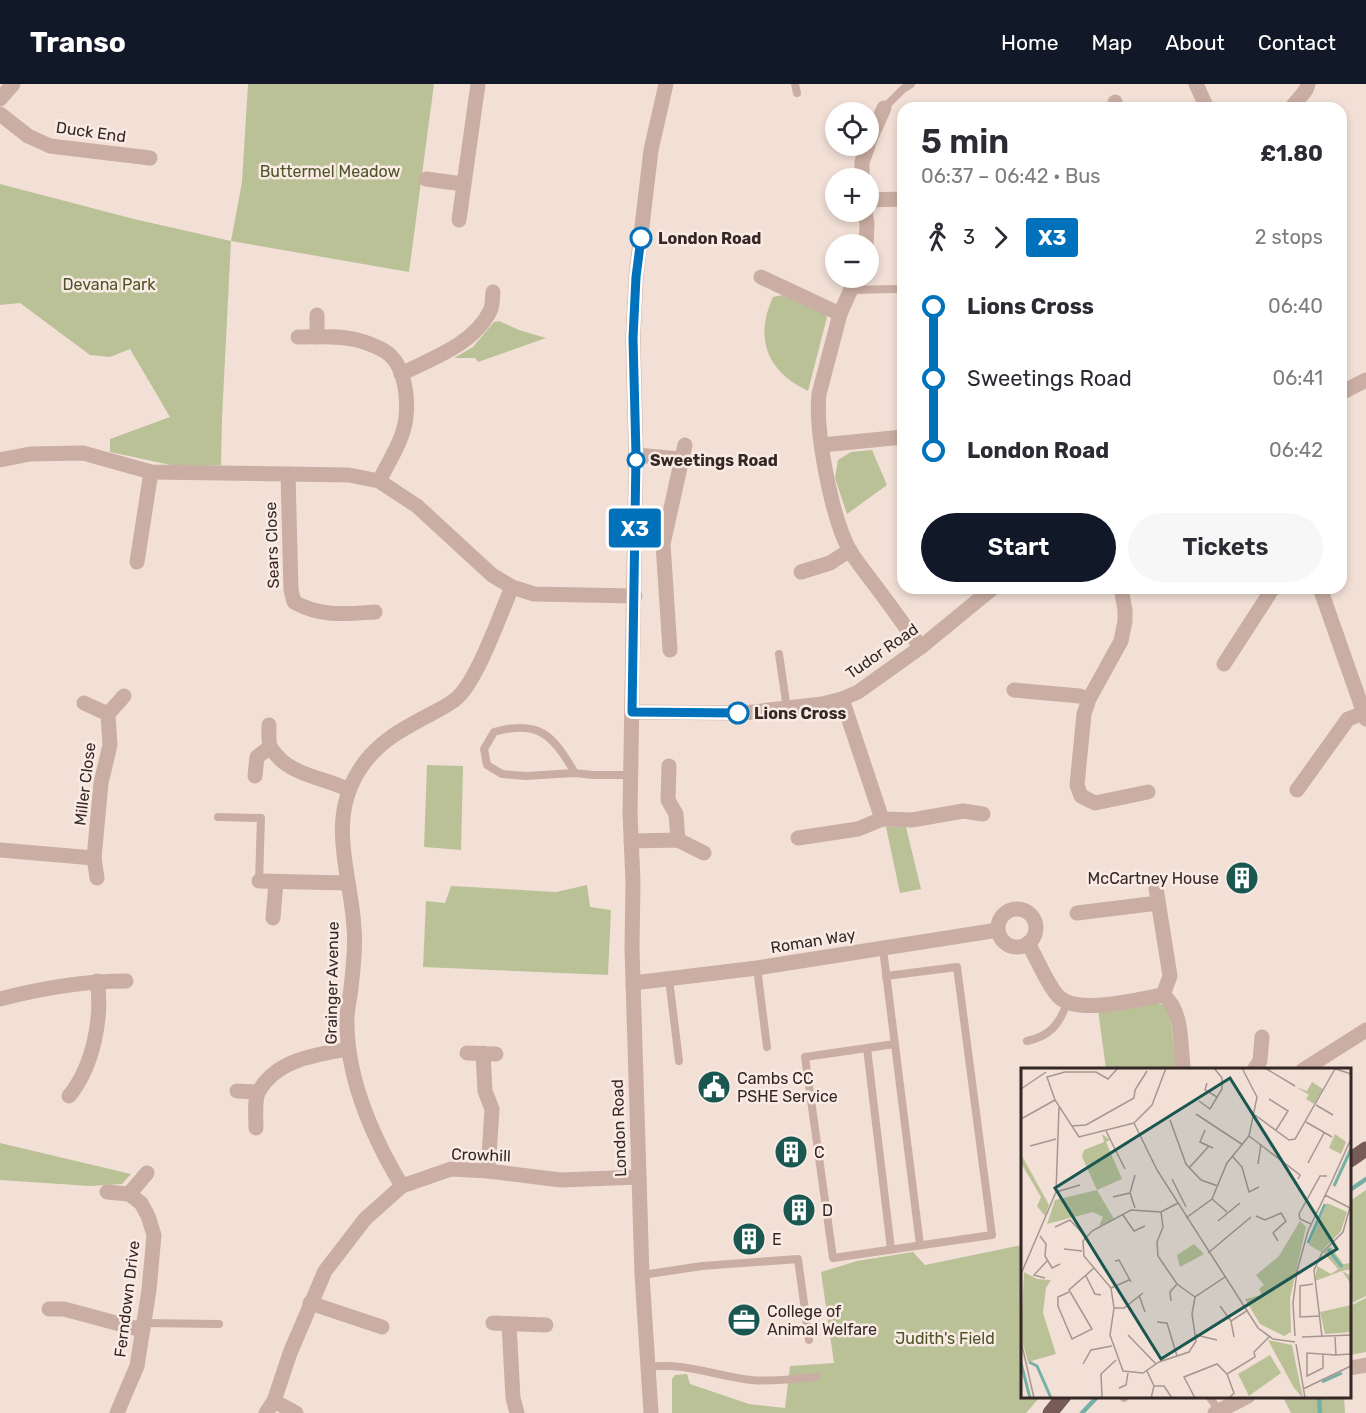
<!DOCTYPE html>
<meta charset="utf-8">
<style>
body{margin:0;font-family:Rubik,sans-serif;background:#f7f7f7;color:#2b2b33;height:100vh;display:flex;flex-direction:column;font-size:22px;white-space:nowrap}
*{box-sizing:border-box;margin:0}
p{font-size:20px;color:#7c7c81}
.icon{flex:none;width:33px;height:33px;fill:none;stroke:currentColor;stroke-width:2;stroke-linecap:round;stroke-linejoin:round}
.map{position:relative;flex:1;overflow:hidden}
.details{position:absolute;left:897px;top:18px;width:450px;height:492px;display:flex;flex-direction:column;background:#fff;border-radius:18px;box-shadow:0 3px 9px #0003}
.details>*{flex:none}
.badge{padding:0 12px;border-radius:4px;font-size:21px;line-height:39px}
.buttons{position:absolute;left:825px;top:18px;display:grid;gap:12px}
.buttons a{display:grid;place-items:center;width:54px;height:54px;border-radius:50%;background:#fff;box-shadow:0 3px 9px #0003;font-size:30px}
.map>.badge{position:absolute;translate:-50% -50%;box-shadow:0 0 0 3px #fff}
.legs{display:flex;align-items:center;gap:9px;height:66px;padding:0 24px;font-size:20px}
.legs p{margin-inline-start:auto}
.summary{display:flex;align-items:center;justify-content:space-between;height:102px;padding:0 24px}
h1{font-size:33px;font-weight:600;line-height:45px}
.action{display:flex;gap:12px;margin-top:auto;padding:12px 24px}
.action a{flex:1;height:69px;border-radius:36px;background:#111827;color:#fff;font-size:24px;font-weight:600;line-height:69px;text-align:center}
.action a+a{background:#f7f7f7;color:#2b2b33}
ul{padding:0 24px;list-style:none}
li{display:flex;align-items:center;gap:21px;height:72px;font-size:22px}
li i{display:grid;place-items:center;width:9px;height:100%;margin:0 8px;background:currentColor}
li i::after{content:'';width:15px;height:15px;margin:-8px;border:4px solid;border-radius:50%;background:#fff}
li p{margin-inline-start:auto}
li:first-child i{background:linear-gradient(#0000 50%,currentColor 0)}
li:last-child i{background:linear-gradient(currentColor 50%,#0000 0)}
header{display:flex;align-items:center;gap:36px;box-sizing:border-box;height:84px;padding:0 30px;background:#111827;color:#fff}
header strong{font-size:28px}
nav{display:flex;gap:33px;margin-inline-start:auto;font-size:21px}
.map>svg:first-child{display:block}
.green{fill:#bbc197}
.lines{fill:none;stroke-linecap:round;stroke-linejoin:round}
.stream{stroke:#75b0a7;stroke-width:4.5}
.service{stroke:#caaea3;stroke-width:8}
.minor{stroke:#caaea3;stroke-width:15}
.tertiary{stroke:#caaea3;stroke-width:15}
.primary{stroke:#775b56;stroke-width:15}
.line-1-casing{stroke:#fff;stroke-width:14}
.line-1{stroke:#0072bc;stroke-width:9}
.stop-1-dot{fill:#fff;stroke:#0072bc;stroke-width:3}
.labels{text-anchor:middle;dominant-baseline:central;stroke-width:5;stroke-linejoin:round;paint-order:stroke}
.street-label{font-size:16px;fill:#352725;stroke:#f9ebe4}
.park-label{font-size:16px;fill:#4c5428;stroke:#f9ebe4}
.stop-label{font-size:16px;font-weight:bold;fill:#352725;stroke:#f9ebe4;text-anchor:start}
.poi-label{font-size:16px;fill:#352725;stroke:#f9ebe4;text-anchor:start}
.inset-river{fill:none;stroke:#75b0a7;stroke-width:3}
.inset-road{fill:none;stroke:#a69690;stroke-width:1.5}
.view{fill:#1a5750;fill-opacity:0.15;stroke:#1a5750;stroke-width:3}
.inset-edge{fill:none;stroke:#352725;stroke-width:3}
</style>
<header>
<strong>Transo</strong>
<nav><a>Home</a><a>Map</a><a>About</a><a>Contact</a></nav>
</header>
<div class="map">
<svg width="1366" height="1329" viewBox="0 0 1366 1329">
<rect width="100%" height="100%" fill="#f2e0d7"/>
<!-- green -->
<g class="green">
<polygon points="248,0 434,0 409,188 231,157 222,334 221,381 180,383 110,368 110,355 170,333 130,265 110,273 90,271 20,219 0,221 0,100 134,135 231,157 242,98"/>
<path d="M783,211L823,228L827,233L808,307C767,288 754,254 773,213Z"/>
<polygon points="499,237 519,246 546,254 478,278 475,274 454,274 473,263 494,238"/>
<polygon points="872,366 887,401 847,430 835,394 838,376 851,368"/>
<polygon points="427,681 463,682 461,766 424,763"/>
<polygon points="886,743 906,743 921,805 900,809"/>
<polygon points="587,801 590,823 611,826 608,891 423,883 426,817 445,819 451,802 556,808"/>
<polygon points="1157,919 1164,921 1169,927 1177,983 1176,985 1106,985 1098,926"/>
<polygon points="0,1059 131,1090 122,1100 90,1102 0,1096"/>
<polygon points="1366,1106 1366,1212 1350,1220 1350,1117"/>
<polygon points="1022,1161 1022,1312 1040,1313 1026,1329 672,1329 672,1295 675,1291 687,1290 690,1300 749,1320 785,1324 790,1282 834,1279 821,1188 857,1177 913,1168 925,1181"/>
<polygon points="1366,1214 1366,1268 1350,1271 1350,1222"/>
<polygon points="1283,1313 1344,1313 1345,1329 1291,1329"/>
</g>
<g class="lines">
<!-- stream -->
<g class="stream">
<polyline points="1350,1106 1366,1095"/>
<polyline points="1319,1312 1320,1329"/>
<polyline points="1082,1329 1098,1312"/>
</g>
<!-- service -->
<g class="service">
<polyline points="795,0 797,9"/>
<polyline points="884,24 903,5 911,0"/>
<polyline points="851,206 895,205"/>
<polyline points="779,570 787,625"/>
<path d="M575,689C553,652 540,635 494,648L484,665L487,681L502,690L525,692L575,689L593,691H631"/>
<polyline points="218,733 261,734 259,797"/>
<polyline points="883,865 920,1161"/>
<polyline points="757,884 767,963"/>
<polyline points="886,892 957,883 992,1151 833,1174 805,973 895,960"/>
<polyline points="669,895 679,977"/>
<path d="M1027,957C1050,952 1059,941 1067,919"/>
<polyline points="867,964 891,1165"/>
<polyline points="642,1191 702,1182 798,1175 809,1256"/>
<polyline points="143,1239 219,1240"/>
<path d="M649,1283C684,1278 716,1292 751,1296C773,1298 794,1295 816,1293"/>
<polyline points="1209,1312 1219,1327"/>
<polyline points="1124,1314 1126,1312"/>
</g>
<!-- minor -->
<g class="minor">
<polyline points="1196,0 1207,24"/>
<polyline points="0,15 13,0"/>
<polyline points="1115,18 1117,24"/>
<polyline points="1291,24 1306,6 1308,0"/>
<polyline points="0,30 28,52 50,62 150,74"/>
<polyline points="868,60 884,24"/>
<polyline points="862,94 862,78 868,62"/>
<polyline points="426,95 463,100"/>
<polyline points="868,116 903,115"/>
<polyline points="865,128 867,140 866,160"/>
<polyline points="459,136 478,0"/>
<polyline points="761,193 840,230"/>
<path d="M856,194L840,230L819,310C815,348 832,435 850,467C859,481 870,494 880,508C894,526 906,545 921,563"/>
<path d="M298,253C316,253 339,251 357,256C368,259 383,264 391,272C405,286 408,314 406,333C404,355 389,377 379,397"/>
<polyline points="317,253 317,231"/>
<path d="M401,290C433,274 474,260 490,227C493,222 492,214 493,208"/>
<polyline points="1341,309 1366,296"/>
<polyline points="822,361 903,353"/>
<polyline points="636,371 680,375"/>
<polyline points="0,376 30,370 83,369 151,388 349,391 379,397 417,422 492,491 512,503 534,510 635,512"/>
<path d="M288,390L291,506L294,518C320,533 346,530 375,528"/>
<polyline points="137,478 151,388"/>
<polyline points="801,488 830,479 850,466"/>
<polyline points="1121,504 1125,526 1125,537 1121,557 1089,615 1084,630 1077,701 1081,712 1095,719 1148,708"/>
<polyline points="1320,504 1366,635"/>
<polyline points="670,566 663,460 685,361"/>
<polyline points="1224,580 1273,504"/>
<polyline points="1014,606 1080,612 1089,615"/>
<polyline points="842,615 882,735"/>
<polyline points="84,619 108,630 110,661 101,699 94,774 97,794"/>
<polyline points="632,628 744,629 822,620 842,615 858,608 921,563 993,504"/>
<polyline points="108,630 124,612"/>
<path d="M269,641C269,648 268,659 271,664C288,692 324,693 349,706"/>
<polyline points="669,682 668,716 676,730 678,756"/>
<polyline points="255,692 257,673 270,663"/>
<polyline points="1297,706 1348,635 1364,629"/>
<polyline points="798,754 858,745 882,735 912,736 963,727 983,730"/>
<polyline points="631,757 678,756 704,769"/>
<polyline points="0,766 94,774"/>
<polyline points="259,797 347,799"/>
<polyline points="1156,804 1170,892 1163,911"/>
<circle cx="1017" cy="844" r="19"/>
<polyline points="1077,829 1158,819"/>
<polyline points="273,834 276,798"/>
<path d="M1028,859C1036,873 1048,902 1058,912C1077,932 1138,915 1163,911C1183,926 1180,959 1183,982L1182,986"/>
<polyline points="633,899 757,884 998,846"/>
<path d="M0,915C42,904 83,897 126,897"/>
<polyline points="467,969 496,970"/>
<polyline points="483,969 485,1007 492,1025 488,1087"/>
<polyline points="1254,986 1260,977 1262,953"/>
<polyline points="1303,986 1366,946"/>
<polyline points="237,1007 257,1008"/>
<path d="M69,1012C93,983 103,933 97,897"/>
<path d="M256,1044C256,1034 254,1015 259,1007C277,975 316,971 348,965"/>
<path d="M402,1102C372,1052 346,994 347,935C347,925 350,914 351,904C353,885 356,863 354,844C351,789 326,737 360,685C377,658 404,644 431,630C440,625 451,620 458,613C478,594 500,531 512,503"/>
<polyline points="107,1108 129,1110 141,1119 148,1132 154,1151 149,1206 137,1282 117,1329"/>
<polyline points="129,1110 147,1089"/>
<polyline points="310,1219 382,1243"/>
<polyline points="49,1225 64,1225 142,1246"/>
<polyline points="493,1239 546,1241"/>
<polyline points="509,1240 513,1314 517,1329"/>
<polyline points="1350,1284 1366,1281"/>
<polyline points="274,1317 296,1329"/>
<polyline points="266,1329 274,1317 290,1269 325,1187 365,1135 402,1102 451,1085 488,1087 561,1096 639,1093"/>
<polyline points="1215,1329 1248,1312"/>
</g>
<!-- tertiary -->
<polyline class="tertiary" points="651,1329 642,1191 632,864 633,798 630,729 636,371 633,254 636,193 651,66 666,0"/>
<!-- primary -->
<g class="primary">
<polyline points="1350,1076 1366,1065"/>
<polyline points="1050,1329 1064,1312"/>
</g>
</g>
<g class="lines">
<!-- line-1 casing -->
<g class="line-1-casing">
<polyline id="line-1" points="641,154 636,193 633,254 636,371 632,628 738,629"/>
</g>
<!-- line-1 -->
<use href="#line-1" class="line-1"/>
</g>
<!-- icons -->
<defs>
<g id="building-disc" transform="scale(1.725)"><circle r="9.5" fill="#1a5750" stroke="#f9ebe4"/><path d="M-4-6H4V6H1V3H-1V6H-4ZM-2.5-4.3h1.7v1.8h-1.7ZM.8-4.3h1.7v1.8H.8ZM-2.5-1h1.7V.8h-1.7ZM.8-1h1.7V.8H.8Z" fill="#fff"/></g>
<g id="civic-disc" transform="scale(1.725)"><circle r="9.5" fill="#1a5750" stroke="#f9ebe4"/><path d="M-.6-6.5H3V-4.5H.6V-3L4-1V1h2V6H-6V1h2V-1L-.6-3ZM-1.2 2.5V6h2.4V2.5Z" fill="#fff"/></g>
<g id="office-disc" transform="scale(1.725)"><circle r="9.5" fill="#1a5750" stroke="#f9ebe4"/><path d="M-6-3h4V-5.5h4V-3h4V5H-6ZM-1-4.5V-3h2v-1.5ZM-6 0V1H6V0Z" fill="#fff"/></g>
</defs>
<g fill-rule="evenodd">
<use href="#building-disc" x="1242" y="794"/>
<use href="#civic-disc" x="714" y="1003"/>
<use href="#building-disc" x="791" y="1068"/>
<use href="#building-disc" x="799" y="1126"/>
<use href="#building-disc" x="749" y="1155"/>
<use href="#office-disc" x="744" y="1236"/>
</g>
<!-- markers -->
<g class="stop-1-dot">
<circle cx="641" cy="154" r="10"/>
<circle cx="636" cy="376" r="8"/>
<circle cx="738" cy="629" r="10"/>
</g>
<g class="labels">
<!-- street labels -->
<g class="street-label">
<text transform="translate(91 48) rotate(8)">Duck End</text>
<text transform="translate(272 461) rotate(-92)">Sears Close</text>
<text transform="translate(882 567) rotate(-35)">Tudor Road</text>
<text transform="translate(85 700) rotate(-83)">Miller Close</text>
<text transform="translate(813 857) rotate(-9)">Roman Way</text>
<text transform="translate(332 899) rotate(-89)">Grainger Avenue</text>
<text transform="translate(619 1044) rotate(-92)">London Road</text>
<text transform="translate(481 1071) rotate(2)">Crowhill</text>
<text transform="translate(127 1215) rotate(-83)">Ferndown Drive</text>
</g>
<!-- park labels -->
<g class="park-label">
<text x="330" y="87">Buttermel Meadow</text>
<text x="109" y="200">Devana Park</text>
<text x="945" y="1254">Judith's Field</text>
</g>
<!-- stop labels -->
<g class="stop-label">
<text x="658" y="154">London Road</text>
<text x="650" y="376">Sweetings Road</text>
<text x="754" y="629">Lions Cross</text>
</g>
<!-- poi labels -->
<g class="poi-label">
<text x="1219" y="794" text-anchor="end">McCartney House</text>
<text x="737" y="994">Cambs CC<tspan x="737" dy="18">PSHE Service</tspan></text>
<text x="814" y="1068">C</text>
<text x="822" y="1126">D</text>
<text x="772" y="1155">E</text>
<text x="767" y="1227">College of<tspan x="767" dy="18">Animal Welfare</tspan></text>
</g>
</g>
<!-- overview -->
<g transform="translate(1021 984)">
<rect width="330" height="330" fill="#f2e0d7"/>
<path d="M291,14L302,21L293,36L285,31L288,27L275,19L286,23ZM81,66L89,72L85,74L101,111L76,122L93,151L78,158L82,149L72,144L26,156L34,132L76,122L61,89L63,82L83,74ZM314,66L325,74L320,86L308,80ZM0,86L28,137L24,148L16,138L20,129L0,95ZM306,135L326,144L320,163L300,184L288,177ZM279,153L285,159L269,230L270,264L263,268L239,256L224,231L241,227L238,221L243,217L235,207L258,188ZM173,176L183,186L159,199L156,187ZM310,179L322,196L330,195V201L321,203L330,208V216L321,203L294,213L296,198L310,206L317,201L303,185ZM3,204L16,211L30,212L25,220L22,245L35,286L7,294L0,269ZM330,237V264L304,266L299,244ZM247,272L271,277L282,330L273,320ZM249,287L260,305L228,328L217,306Z" fill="#bbc197"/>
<path class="inset-river" d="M313,118L330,81M287,175L304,136M307,181L321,199M8,294L16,298L30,330M0,295L9,330M301,314L321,305"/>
<path class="inset-road" d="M97,0L87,11L75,4H44L26,9L34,32L58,69L113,55M244,0L274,18M312,0L330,6M186,15L184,22L196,29M0,21L25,4M113,30L114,22L126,3M248,31L267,43L255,62M178,33L189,41L201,21V10L193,0M295,37L312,47M175,46L222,77M234,47L268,72L274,71L314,1M0,51L34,32M149,52L165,96L180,112L197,118M285,54L311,69M113,55L136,102L237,260L252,271L274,274M113,55L131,37L145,0M50,58L65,57L113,30M184,62L179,74L192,80M85,63L104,101M228,68L279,107L277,111M9,78L35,71M212,89L221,99L228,124L238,119M287,95L303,65M237,96L240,76M168,100L188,78M151,111L165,139M310,115L330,71M35,124L59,117M109,125L114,107M304,127L329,140M92,129L109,125L114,140M191,131L206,144M157,135L140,144L110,142L71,163L62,173L63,188L90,220L93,240L89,267L102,303L122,305L138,294L168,284L175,273L171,246L174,229L204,209M140,144L142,159L136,174L137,188L156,216L174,229M102,147L113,163L124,158M235,148L244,152L260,145L265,153L252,165L257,173M165,150L191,131L206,95L228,68L236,29L221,0M197,153L219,135M290,156L279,151L278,146L299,108H306M34,159L49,152L64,168M19,168L25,176L24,188L31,200L39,196M43,181L61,183M187,185L230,149M94,193L98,192L110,214M0,206L35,124L38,39M65,208L74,226L80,227M24,210L13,207L26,193M292,216L279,218V249L298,248M90,220L108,212M48,224L37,229V238L51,271L71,261L48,222L73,200M118,227L124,244M150,233L149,224L156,216M199,238L210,253L213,269M93,240H103L122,225M210,253L227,242M136,254L146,255L156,288M107,267L135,296M175,267L196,272M274,268L272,235L276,203L287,163L311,113M281,269L330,267M301,269L293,202L301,185L322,164L329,139M314,269L315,287L330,286M0,273L13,330M275,276L284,330M302,287V300L286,308V285L315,287M62,296L70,282L91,278M126,303L133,318L130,330M206,306L213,325L208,330M133,318H143L151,330M98,320L105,317L107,305M282,321L330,298M81,329L80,306L95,292M174,330L163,309L196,296L206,306L234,289L233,284L248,269"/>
<path class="view" d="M209,10L316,181L140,291L34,120Z"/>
<rect width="330" height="330" class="inset-edge"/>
</g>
</svg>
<div class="buttons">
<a><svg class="icon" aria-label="locate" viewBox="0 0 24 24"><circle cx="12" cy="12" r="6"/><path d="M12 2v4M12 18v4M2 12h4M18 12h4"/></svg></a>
<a>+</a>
<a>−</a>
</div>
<b class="badge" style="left:635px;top:444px;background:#0072bc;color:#fff">X3</b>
<section class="details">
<div class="summary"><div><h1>5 min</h1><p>06:37 – 06:42 · Bus</p></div><b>£1.80</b></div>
<div class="legs"><svg class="icon" aria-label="walk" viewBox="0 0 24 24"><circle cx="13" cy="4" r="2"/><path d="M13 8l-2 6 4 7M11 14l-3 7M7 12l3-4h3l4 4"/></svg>3<svg class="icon" aria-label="forward" viewBox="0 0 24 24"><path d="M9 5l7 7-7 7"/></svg><b class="badge" style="background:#0072bc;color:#fff">X3</b><p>2 stops</p></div>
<ul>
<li><i style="color:#0072bc"></i><b>Lions Cross</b><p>06:40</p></li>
<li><i style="color:#0072bc"></i><span>Sweetings Road</span><p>06:41</p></li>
<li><i style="color:#0072bc"></i><b>London Road</b><p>06:42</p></li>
</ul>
<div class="action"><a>Start</a><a>Tickets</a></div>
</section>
</div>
